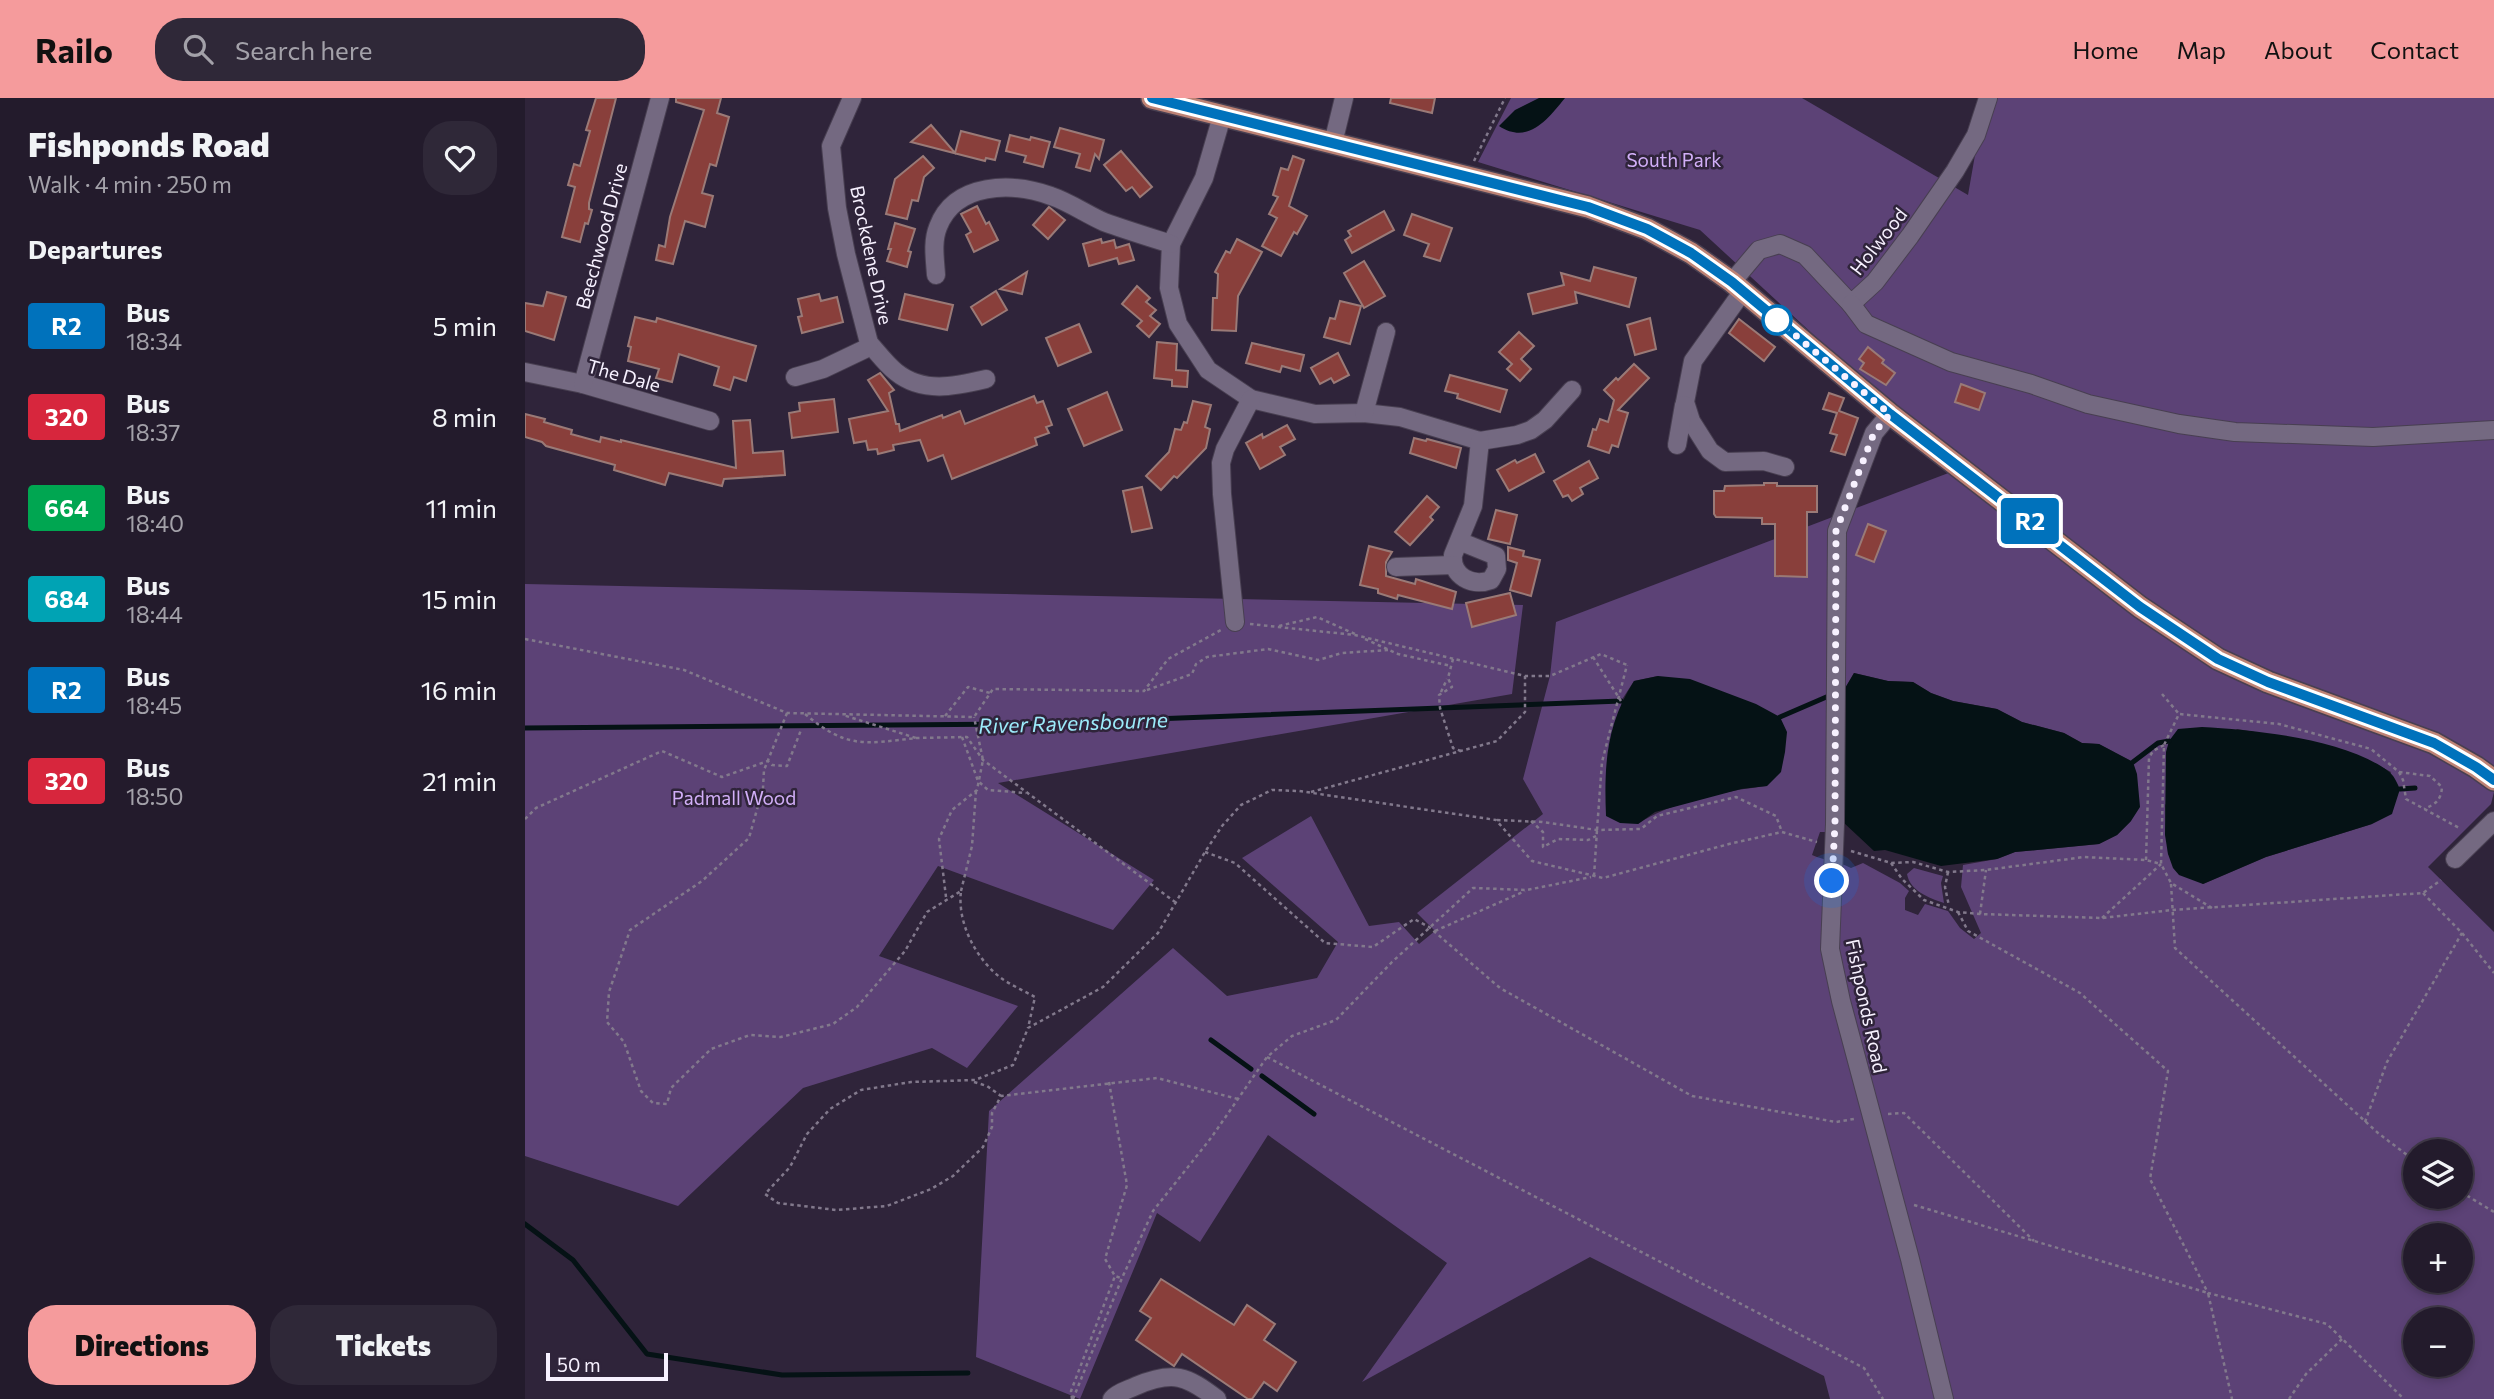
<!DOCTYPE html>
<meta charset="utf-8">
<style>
body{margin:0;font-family:Commissioner,sans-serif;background:#2f2838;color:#f1f3f6;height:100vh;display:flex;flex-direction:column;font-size:26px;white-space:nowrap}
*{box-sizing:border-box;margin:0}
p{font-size:23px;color:#a3a1a9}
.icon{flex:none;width:38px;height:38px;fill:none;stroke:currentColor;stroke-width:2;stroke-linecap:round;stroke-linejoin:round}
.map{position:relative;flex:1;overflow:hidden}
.side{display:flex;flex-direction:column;background:#231b2c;width:525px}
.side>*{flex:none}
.badge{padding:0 14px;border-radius:5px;font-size:24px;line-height:46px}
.controls{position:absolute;left:1878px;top:1041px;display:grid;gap:14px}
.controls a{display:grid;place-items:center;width:70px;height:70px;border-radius:50%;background:#231b2c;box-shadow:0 4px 10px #0003,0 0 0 2px #403948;font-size:35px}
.scale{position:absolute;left:21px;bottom:18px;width:122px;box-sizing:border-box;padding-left:7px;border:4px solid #f7f1ff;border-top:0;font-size:19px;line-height:24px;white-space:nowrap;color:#f7f1ff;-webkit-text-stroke:5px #2f243a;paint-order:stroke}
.you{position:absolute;width:35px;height:35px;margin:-18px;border:5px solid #fff;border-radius:50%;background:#1a73e8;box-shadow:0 0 0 10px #1a73e833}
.map>.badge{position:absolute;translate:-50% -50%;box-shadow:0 0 0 4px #fff}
h2{padding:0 28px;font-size:26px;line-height:63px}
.round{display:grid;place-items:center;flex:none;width:74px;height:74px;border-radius:28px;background:#2f2838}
.overview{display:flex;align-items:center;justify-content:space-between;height:119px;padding:0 28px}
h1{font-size:33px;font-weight:800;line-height:52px}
.cta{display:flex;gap:14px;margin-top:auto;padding:14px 28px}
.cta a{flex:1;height:80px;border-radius:28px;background:#f59b9c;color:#111;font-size:28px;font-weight:800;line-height:80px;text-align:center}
.cta a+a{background:#2f2838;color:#f1f3f6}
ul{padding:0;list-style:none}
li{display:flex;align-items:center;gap:21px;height:91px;padding:0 28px}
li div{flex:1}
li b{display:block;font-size:26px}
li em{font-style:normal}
li .badge{min-width:77px;font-weight:700;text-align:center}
header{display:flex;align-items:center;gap:42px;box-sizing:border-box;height:98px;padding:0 35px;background:#f59b9c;color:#111}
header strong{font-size:33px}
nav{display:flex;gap:38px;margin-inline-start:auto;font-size:24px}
.search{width:490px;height:63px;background:#2f2838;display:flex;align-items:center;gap:18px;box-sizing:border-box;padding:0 24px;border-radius:28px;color:#a3a1a9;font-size:26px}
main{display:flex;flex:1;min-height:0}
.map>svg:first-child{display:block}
.green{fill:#5c4276;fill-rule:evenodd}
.water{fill:#051215}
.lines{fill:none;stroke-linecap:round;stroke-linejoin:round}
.stream{stroke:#051215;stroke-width:5}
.building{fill:#893f3b;stroke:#9a7a77;stroke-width:2}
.minor-casing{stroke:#483f51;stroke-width:20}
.major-casing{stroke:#483f51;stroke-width:24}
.path{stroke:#82798c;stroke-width:2.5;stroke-dasharray:3.5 3.5;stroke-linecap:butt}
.minor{stroke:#746981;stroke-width:18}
.major{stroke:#bd8274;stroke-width:21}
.path-bridge{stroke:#82798c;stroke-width:2.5;stroke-dasharray:3.5 3.5;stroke-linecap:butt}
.line-casing{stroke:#fff;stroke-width:16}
.line{stroke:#0072bc;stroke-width:10}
.walk{stroke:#f7f1ff;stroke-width:7;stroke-dasharray:0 12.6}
.stop-dot{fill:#fff;stroke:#0072bc;stroke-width:3.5}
.labels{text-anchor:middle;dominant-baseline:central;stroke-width:5;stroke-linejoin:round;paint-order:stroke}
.park-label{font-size:19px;fill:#d2aff8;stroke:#2f243a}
.street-label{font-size:19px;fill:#f7f1ff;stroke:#2f243a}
.water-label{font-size:21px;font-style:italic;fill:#9cebfa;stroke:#2f243a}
</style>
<header>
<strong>Railo</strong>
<div class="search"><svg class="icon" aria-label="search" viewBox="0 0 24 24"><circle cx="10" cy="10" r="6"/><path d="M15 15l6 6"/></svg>Search here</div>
<nav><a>Home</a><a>Map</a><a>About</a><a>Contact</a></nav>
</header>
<main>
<section class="side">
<div class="overview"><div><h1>Fishponds Road</h1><p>Walk · 4 min · 250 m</p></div><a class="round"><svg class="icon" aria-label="heart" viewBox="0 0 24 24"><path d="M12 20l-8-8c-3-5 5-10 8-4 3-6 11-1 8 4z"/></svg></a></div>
<h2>Departures</h2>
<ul>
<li><span class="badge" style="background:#0072bc;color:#fff">R2</span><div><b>Bus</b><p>18:34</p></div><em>5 min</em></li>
<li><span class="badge" style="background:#d7263d;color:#fff">320</span><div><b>Bus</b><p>18:37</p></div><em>8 min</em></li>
<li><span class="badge" style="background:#00a651;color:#fff">664</span><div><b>Bus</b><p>18:40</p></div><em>11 min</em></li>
<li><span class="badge" style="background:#00a3b4;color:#fff">684</span><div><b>Bus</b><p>18:44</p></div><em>15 min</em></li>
<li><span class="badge" style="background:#0072bc;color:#fff">R2</span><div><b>Bus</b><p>18:45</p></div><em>16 min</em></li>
<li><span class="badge" style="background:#d7263d;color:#fff">320</span><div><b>Bus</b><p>18:50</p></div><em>21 min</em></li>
</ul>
<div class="cta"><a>Directions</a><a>Tickets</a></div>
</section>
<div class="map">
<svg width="1969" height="1301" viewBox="0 0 1969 1301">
<rect width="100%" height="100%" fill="#2f243a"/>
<!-- green -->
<g class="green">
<path d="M986,0H1277L1443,97L1460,0H1969V694L1966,706L1903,769L1969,834V1301H1305L1299,1278L1065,1159L837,1284L922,1165L743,1037L675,1144L632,1115L555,1301L451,1259L464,1013L648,850L702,898L792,880L813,844L717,760L786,718L844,828L874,824L894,846L910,833L892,815L1018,716L998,681L1025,578L1031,524L1434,371L1175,132L953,64ZM1329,575L1363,583L1388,584L1406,595L1428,603L1472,611L1497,624L1539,635L1557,645L1574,646L1608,664L1606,723L1592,737L1574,746L1490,754L1472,761L1438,767L1436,789L1456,835L1449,841L1435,830L1423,813L1400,806L1393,817L1380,812V800L1384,793L1375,785L1338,765L1326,770C1313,763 1300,763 1287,757L1295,734H1301L1302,592H1319ZM1133,578L1242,688C1205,692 1144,704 1113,726L1096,603L1109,583ZM1712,631C1769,641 1814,645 1866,674L1847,726L1741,759L1678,786L1643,756L1640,707ZM1890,1054H1936V1099H1890ZM1890,1138H1936V1183H1890ZM1890,1222H1936V1267H1890Z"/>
<polygon points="0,486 998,507 987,596 473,685 629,782 588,832 413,768 354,858 493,908 442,970 407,950 278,990 153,1108 0,1058"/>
<path d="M1389,770L1418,778L1416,785L1419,805C1404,800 1385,793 1382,776Z"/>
</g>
<!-- water -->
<g class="water">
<path d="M1014,0H1040C1022,22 1003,47 974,28L990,12Z"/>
<polygon points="1329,575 1363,583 1388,584 1406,595 1428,603 1472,611 1497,624 1539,635 1557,645 1574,646 1608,664 1612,676 1615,709 1606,723 1592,737 1574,746 1490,754 1472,761 1416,768 1360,752 1349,753 1318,724 1319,592"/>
<path d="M1133,578L1165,581L1231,606L1255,619L1262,634L1260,654L1256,674L1242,688L1216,691L1130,714L1113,726L1095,725L1081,718C1079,667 1081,627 1109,583Z"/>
<path d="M1677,629C1731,632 1820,641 1863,673C1869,677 1872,685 1875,691L1867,716L1847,726L1741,759L1678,786L1654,777L1648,770L1643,756L1640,737L1641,654L1644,643L1653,631Z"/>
</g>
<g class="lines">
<!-- stream -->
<g class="stream">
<polyline points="1255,619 1306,597"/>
<polyline points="0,630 498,626 1096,603"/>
<polyline points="1608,664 1633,645 1644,643"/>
<polyline points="1875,691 1890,690"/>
<polyline points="686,942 726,971"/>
<polyline points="737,978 789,1016"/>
<polyline points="0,1126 48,1162 122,1256 257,1277 443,1275"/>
</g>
</g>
<!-- building -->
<g class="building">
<polygon points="71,0 91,0 64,105 64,111 67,112 63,126 60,125 55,144 37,139 50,89 43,87 49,66 55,68 65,33 61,32"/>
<polygon points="151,0 196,0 192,15 204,19 191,68 185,66 177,95 188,98 180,129 160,123 148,166 131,162 134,147 140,149 145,119 179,12 151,4"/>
<polygon points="866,0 910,0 907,15 865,5"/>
<polygon points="406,27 430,55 436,33 475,43 470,62 461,60 460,63 386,44"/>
<polygon points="535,30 579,42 574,61 570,56 565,73 551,69 555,56 529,49"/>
<polygon points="485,37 505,42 506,39 525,44 518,69 499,64 501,58 481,53"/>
<polygon points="596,53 627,89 615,99 607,89 601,93 579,67"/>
<polygon points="398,58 409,70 399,79 393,103 387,102 382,121 361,116 370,81"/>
<polygon points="768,58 779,62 764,108 782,118 772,136 769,134 756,158 737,148 752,120 744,116 753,99 748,97 756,70 763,72"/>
<polygon points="452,108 461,126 464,124 473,142 449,154 441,137 446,134 436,116"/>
<polygon points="524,109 540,122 523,141 508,127"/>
<polygon points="859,113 869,132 827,155 820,142 826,138 823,133"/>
<polygon points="887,116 927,130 915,163 899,158 904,146 879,137"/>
<polygon points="370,125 390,131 383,153 386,154 382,169 362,163 366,151 363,151"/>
<polygon points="576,141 577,145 589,142 591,150 604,146 609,162 594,166 592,160 564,168 558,146"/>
<polygon points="712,141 737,154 713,198 711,233 687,232 688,200 692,200 693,176 690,174 701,153 705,155"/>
<polygon points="839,163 860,198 839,210 819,175"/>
<polygon points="1069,169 1111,180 1104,209 1050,194 1052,205 1008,216 1003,196 1039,187 1036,175 1065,183"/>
<polygon points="502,174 497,196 475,191"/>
<polygon points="612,188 625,200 621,204 631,212 625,218 635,226 624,239 612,228 617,223 597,206"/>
<polygon points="471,193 482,212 457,227 446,209"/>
<polygon points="22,194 41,199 29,242 0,233 0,205 18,208"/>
<polygon points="294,196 296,203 312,199 318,224 277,235 273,219 277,218 273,201"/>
<polygon points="380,196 428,207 422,232 374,221"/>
<polygon points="815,203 836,208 825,246 799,239 805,220 810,221"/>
<polygon points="110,219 131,224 132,220 231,248 221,283 209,279 205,292 189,287 194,269 154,256 147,284 131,280 134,271 103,263 106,249 103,248"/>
<polygon points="1125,220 1131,251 1110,257 1102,227"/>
<polygon points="1214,221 1250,249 1239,263 1204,235"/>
<polygon points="554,226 566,254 533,268 521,240"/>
<polygon points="994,234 1009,248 996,261 1006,271 995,283 982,271 987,266 974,254"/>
<polygon points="632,244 652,246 651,272 663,273 662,289 647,288 647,282 629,280"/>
<polygon points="727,245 779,257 775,273 757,268 755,274 721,265"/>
<polygon points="1343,249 1359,262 1357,265 1370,275 1361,287 1335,271 1339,265 1334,261"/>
<polygon points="813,255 824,277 809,285 806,280 795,286 786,270"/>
<polygon points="1109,266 1124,280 1093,312 1103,315 1093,349 1087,347 1084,355 1063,348 1068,331 1071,332 1075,321 1083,324 1087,310 1089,302 1079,292 1091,280 1093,282"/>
<polygon points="355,275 369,292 364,295 371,326 374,326 375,333 417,317 418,320 435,313 440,326 509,298 512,305 518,303 527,327 521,329 524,335 510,340 512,347 427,381 418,357 403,363 395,342 368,347 369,352 353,356 352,351 343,352 341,343 329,345 324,321 363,313 343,282"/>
<polygon points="925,277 982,292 975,314 932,300 933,296 920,293"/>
<polygon points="1436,286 1460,295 1454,312 1430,304"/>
<polygon points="582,294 597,332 559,348 543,311"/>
<polygon points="1304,295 1319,300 1314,313 1333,320 1320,357 1306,353 1312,337 1305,335 1312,315 1298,311"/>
<polygon points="309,301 313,334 267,340 264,315 275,313 274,305"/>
<polygon points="668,303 686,307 680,329 685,331 681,350 652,380 649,378 636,392 621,378 644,354 650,331 656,332 659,324 662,325"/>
<polygon points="0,316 20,321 19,324 47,332 46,336 75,344 76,339 96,344 96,342 211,370 208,323 225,322 228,355 258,353 260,377 199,381 197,388 144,375 140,387 89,372 90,367 21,348 17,344 0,339"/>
<polygon points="762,327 770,341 755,349 760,357 735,371 721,345 737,336 738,340"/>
<polygon points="889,340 901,343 902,341 936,350 931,370 885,355"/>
<polygon points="1010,356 1019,374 984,393 972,372 990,362 992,365"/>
<polygon points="1064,363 1073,380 1055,390 1058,396 1047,403 1043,397 1038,399 1029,383"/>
<polygon points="1239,385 1252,385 1252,388 1292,388 1292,414 1282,414 1282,479 1250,478 1250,426 1237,426 1237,420 1191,419 1189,416 1189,393 1199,393 1200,388 1239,387"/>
<polygon points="617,389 627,430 607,434 598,393"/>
<polygon points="902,398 914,409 905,419 908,422 885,447 870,434"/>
<polygon points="971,412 992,417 985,446 963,441"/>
<polygon points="1343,426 1361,433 1349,464 1331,457"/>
<polygon points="844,448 867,454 861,464 861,478 890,486 891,481 931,494 927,511 873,497 872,501 853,495 853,491 835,487"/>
<polygon points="983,449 999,453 998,458 1015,462 1006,498 985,492 992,465 983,462"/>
<polygon points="985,495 991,517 947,529 941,505"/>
<polygon points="636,1181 709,1227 722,1207 750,1226 739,1242 771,1264 752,1293 739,1284 727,1301 723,1301 657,1256 649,1268 611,1242 626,1220 615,1213"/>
</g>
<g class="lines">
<!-- minor casing -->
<g class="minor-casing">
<g id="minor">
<polyline points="697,18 679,80 646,146 644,190 653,226 683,272 726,301 790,316 839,315 875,319 955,343 992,337 1006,332 1020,322 1047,292"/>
<polyline points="808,45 819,0"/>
<path d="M411,177C410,161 407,144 413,129C430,84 487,84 526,98C544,104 561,116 579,124C601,132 624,139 646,146"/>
<polyline points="1207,184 1234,152 1255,146 1280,157 1326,206 1350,184 1385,138 1430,73 1451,37 1463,0"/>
<polyline points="1218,193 1168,263 1160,304 1166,323 1185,353 1200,364 1239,363 1260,369"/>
<polyline points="1326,206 1341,226 1426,264 1506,286 1563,306 1654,326 1710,334 1848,339 1969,332"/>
<path d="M344,245C353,255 361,266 371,274C398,296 431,288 461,281"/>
<polyline points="0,274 58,286 185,323"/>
<polyline points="270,279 298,271 340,251 344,245 321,156 312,110 306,48 327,0"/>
<polyline points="58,286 135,0"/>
<polyline points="839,315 861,234"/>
<polyline points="1365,316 1349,335 1312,433 1310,726 1305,851 1316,903 1385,1161 1419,1301"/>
<polyline points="1152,347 1159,307"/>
<path d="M934,443L971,458L972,471L966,482C947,489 926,478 928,457L948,408L955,343"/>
<polyline points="871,469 928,467"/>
<polyline points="710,524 697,396 696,365 700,351 726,301"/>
<polyline points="1930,761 1969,723"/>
<path d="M587,1301C593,1294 603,1292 611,1288C648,1272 662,1278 692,1301"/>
</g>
</g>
<!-- major casing -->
<g class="major-casing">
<polyline id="major" points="627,0 1063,109 1122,131 1166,155 1207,184 1365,316 1615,509 1693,561 1743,584 1909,645 1951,669 1969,682"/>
</g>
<!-- path -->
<g class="path">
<polyline points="949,63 980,0"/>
<polyline points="725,526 830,537 1000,578 1025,578 1076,556 1102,567"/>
<polyline points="754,528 792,519 830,536"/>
<polyline points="0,541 159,572 262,615 449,619 468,591 619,593 643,561 696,532"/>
<polyline points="840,541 873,556 926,568"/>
<polyline points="1068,559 1096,603"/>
<polyline points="928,561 923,580 927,589 914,597 915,610 928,650 936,653"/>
<polyline points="622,592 667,576 671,566 682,559 743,551 793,562 817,555 863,552"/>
<polyline points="916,594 922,581"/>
<polyline points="1637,596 1654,616"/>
<path d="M262,615L239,672L238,690L224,740L177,783L105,832L84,894L82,924L99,944L116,993L128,1005L142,1006L146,990L186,951L225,937L256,939L308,926L332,909L380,853L402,814L436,793C432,825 451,861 476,880C486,887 499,893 510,899L503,930"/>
<path d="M280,616C322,651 339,646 391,640L318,617"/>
<polyline points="420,618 443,589 465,595"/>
<polyline points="437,639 453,683 463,692 501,695"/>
<polyline points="391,640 442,639 458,662 650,804"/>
<path d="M1874,674L1905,678L1917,689C1916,702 1911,706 1899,711"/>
<polyline points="786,694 972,643 1000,614 1000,578"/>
<polyline points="0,721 11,710 137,653 197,679 243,663 247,667 262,668 276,632"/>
<polyline points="972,722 1017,724 1072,732 1116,731 1132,718 1211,699 1251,718 1257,734"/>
<polyline points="1006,723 1018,734 1018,749 1033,741 1063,742 1071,738"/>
<polyline points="1326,753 1366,765 1388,764 1423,774 1461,772 1559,759 1621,762 1636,766"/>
<polyline points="680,754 710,765 800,845 848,849 889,821 904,829 975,890 1167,998 1311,1024 1329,1021"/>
<polyline points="1621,762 1624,660 1628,653 1639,647"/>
<polyline points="1366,765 1377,781 1399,802 1433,814 1455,816 1577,820 1647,812 1898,795 1916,782"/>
<polyline points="1423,774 1420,789 1424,808"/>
<polyline points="1069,778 1072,732"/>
<polyline points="1646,786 1650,850 1853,1035 1890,1063"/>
<polyline points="436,793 447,748 451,693"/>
<polyline points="1898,795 1937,835 1969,875"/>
<polyline points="421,799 414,741 427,712 452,692 458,662 449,619"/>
<polyline points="1687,810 1646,785 1636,766 1639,647 1654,616 1754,626 1846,651 1874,674 1878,682 1881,701 1936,731"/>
<polyline points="1433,814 1443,833 1555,895 1643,973 1625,1081 1683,1195 1802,1226 1879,1301"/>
<polyline points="1455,816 1461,772"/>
<polyline points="1577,820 1636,766"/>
<polyline points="910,833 1000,793"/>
<polyline points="742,959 1339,1270 1358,1301"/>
<polyline points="449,984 462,988 476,998"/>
<polyline points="584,984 602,1087 580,1161 590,1178 596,1180"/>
<polyline points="713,1001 632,980 476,998 467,1015 467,1029 458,1049 428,1078 406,1091 362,1108 311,1112 253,1105 240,1096 265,1069 282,1036 305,1011 336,992 386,984 450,982 488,967 503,930 578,889 633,835 680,754 697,728 716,707 747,692 774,693 971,722 1007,763 1078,780 1204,746 1257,734 1292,744"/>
<polyline points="1363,1016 1379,1015 1509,1143"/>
<polyline points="1840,1024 1862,964 1937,835"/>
<polyline points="1936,1094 1969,1114"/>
<polyline points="1389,1107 1683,1195 1707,1301"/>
<polyline points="547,1301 546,1293 590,1178"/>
<polyline points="548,1301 597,1180 628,1113 686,1040 742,959 767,938 811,922 867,864 948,790 1002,792 1066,779"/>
<polyline points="1764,1301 1781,1276 1817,1241"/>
</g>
<!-- minor -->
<use href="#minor" class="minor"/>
<!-- major -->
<use href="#major" class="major"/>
<!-- path-bridge -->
<polyline class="path-bridge" points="1072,732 1077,664 1102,567"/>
</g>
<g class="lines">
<!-- line casing -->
<g class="line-casing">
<polyline id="line" points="627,0 1063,109 1122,131 1166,155 1207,184 1365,316 1615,509 1693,561 1743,584 1909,645 1951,669 1969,682"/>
</g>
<!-- line -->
<use href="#line" class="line"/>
<!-- walk -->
<polyline class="walk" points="1252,222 1365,316 1349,335 1311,433 1310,726 1307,783"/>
</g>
<!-- markers -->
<circle class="stop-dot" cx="1252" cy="222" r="14"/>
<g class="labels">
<!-- park labels -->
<g class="park-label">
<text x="1149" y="61">South Park</text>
<text x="209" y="699">Padmall Wood</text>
</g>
<!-- street labels -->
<g class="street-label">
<text transform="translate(76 138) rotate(-75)">Beechwood Drive</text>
<text transform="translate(1353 143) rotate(-52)">Holwood</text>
<text transform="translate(347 157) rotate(78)">Brockdene Drive</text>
<text transform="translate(99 277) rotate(16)">The Dale</text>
<text transform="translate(1342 908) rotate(78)">Fishponds Road</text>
</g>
<!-- water labels -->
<g class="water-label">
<text transform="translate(548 624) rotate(-2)">River Ravensbourne</text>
</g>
</g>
</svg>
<div class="controls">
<a><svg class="icon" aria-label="layers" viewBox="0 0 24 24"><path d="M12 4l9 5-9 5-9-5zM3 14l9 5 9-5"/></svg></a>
<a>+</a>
<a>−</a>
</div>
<div class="scale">50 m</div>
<div class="you" style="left:1307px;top:783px"></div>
<b class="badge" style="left:1505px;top:423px;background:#0072bc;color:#fff">R2</b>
</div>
</main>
